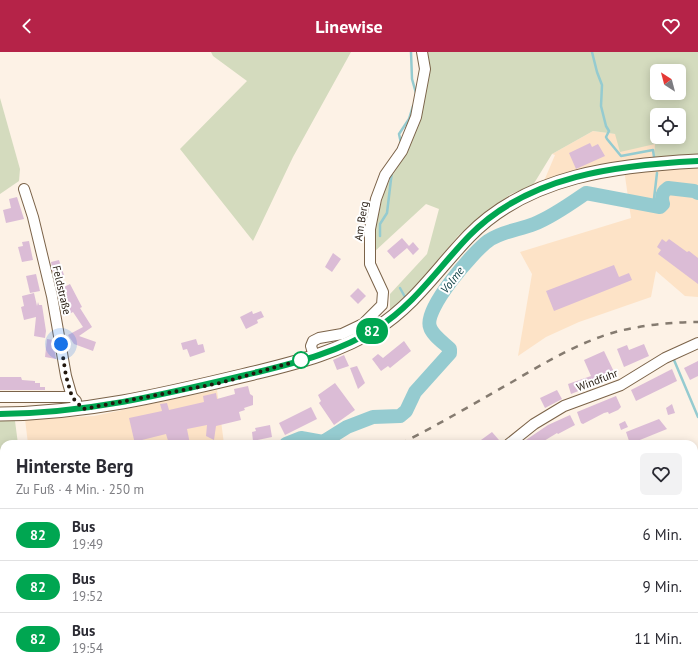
<!DOCTYPE html>
<html lang="de">
<meta charset="utf-8">
<style>
body{margin:0;font-family:"PT Sans",sans-serif;background:#f2f2f3;color:#2b2b33;height:100vh;display:flex;flex-direction:column;font-size:15px;white-space:nowrap}
*{box-sizing:border-box;margin:0}
p{font-size:13px;color:#7c7c81}
.icon{flex:none;width:22px;height:22px;fill:none;stroke:currentColor;stroke-width:2;stroke-linecap:round;stroke-linejoin:round}
.map{position:relative;flex:1;overflow:hidden}
.drawer{position:absolute;left:0px;top:388px;width:698px;height:232px;display:flex;flex-direction:column;background:#fff;border-radius:12px 12px 0 0;box-shadow:0 2px 10px #0003}
.drawer>*{flex:none}
.badge{padding:0 8px;border-radius:13px;font-size:14px;line-height:26px}
.needle{width:26px;rotate:324deg}
.fabs{position:absolute;left:650px;top:12px;display:grid;gap:8px}
.fabs a{display:grid;place-items:center;width:36px;height:36px;border-radius:6px;background:#fff;box-shadow:0 2px 10px #0003;font-size:20px}
.you{position:absolute;width:20px;height:20px;margin:-10px;border:3px solid #fff;border-radius:50%;background:#1a73e8;box-shadow:0 0 0 6px #1a73e833}
.map>.badge{position:absolute;translate:-50% -50%;box-shadow:0 0 0 2px #fff}
.round{display:grid;place-items:center;flex:none;width:42px;height:42px;border-radius:6px;background:#f2f2f3}
.overview{display:flex;align-items:center;justify-content:space-between;height:68px;padding:0 16px}
h1{font-size:19px;font-weight:700;line-height:30px}
ul{padding:0;list-style:none}
li{display:flex;align-items:center;gap:12px;height:52px;padding:0 16px;border-top:1px solid #e1e1e2}
li div{flex:1}
li b{display:block;font-size:15px}
li em{font-style:normal}
li .badge{min-width:44px;font-weight:700;text-align:center}
header{display:flex;justify-content:space-between;align-items:center;height:52px;padding:0 16px;background:#b52348;color:#fff;font-size:18px;font-weight:700}
.map>svg:first-child{display:block}
.built{fill:#fde3c7}
.green{fill:#d4dbbe;fill-rule:evenodd}
.lines{fill:none;stroke-linecap:round;stroke-linejoin:round}
.stream{stroke:#95cbd0;stroke-width:2.5}
.river{stroke:#95cbd0;stroke-width:14}
.building{fill:#dbbcd6}
.minor-casing{stroke:#7b6349;stroke-width:12}
.major-casing{stroke:#7b6349;stroke-width:15}
.minor{stroke:#fff;stroke-width:10}
.major{stroke:#fff;stroke-width:13}
.rail{stroke:#857b70;stroke-width:2.5;stroke-dasharray:7 7;stroke-linecap:butt}
.line-casing{stroke:#fff;stroke-width:9}
.line{stroke:#00a651;stroke-width:6}
.walk{stroke:#22180e;stroke-width:4;stroke-dasharray:0 7.2}
.stop-dot{fill:#fff;stroke:#00a651;stroke-width:2}
.labels{text-anchor:middle;dominant-baseline:central;stroke-width:4;stroke-linejoin:round;paint-order:stroke}
.street-label{font-size:11px;fill:#22180e;stroke:#fff}
.water-label{font-size:12px;font-style:italic;fill:#0a3d42;stroke:#fff}
</style>
<header><svg class="icon" aria-label="back" viewBox="0 0 24 24"><path d="M15 5l-7 7 7 7"/></svg>Linewise<svg class="icon" aria-label="heart" viewBox="0 0 24 24"><path d="M12 20l-8-8c-3-5 5-10 8-4 3-6 11-1 8 4z"/></svg></header>
<div class="map">
<svg width="698" height="620" viewBox="0 0 698 620">
<rect width="100%" height="100%" fill="#fdf2e6"/>
<!-- built -->
<g class="built">
<polygon points="593,79 615,82 655,92 698,115 698,245 685,244 656,219 651,245 579,270 546,285 518,304 532,222 520,200 631,166 623,110 595,114 544,129 555,103 552,102"/>
<polygon points="217,338 224,392 28,392 25,367 94,364"/>
</g>
<!-- green -->
<g class="green">
<polygon points="211,0 351,0 293,105 253,189 180,97 247,29 213,4"/>
<path d="M425,0H698V106L654,108L655,92L620,100L615,82L593,79L552,102L533,133L511,142L485,160L458,184L419,231L390,258V242L427,202L439,157L426,152L374,200L373,184L385,136L407,99ZM657,19H679V41H657ZM657,63H679V85H657Z"/>
<polygon points="0,46 20,117 19,129 0,142"/>
<polygon points="0,368 15,369 18,392 4,392 4,546 0,546"/>
<polygon points="698,461 698,620 245,620 258,616 694,616 694,463"/>
</g>
<g class="lines">
<!-- stream -->
<g class="stream">
<polyline points="411,0 412,27 416,41"/>
<polyline points="592,0 597,20 602,33 601,54 606,74 609,79 606,85 607,87 621,104 653,98 654,105"/>
<polyline points="401,91 399,82 409,67 413,54"/>
<polyline points="653,155 657,121"/>
<polyline points="380,184 380,172 387,161 392,119"/>
<polyline points="400,236 405,245"/>
<polyline points="674,308 698,365"/>
</g>
<!-- river -->
<g class="river">
<path d="M286,392L301,386L323,390L347,375L373,365L400,364L406,359L415,340L450,301V297C444,291 432,283 430,275C423,257 474,199 488,189C502,179 519,178 534,172C552,165 570,152 586,141L660,155L663,152C661,145 662,140 668,136L694,139L698,141"/>
<polyline points="0,471 4,471"/>
</g>
</g>
<!-- building -->
<g class="building">
<polygon points="590,91 592,95 598,92 605,104 576,117 569,101"/>
<polygon points="17,145 24,167 6,171 3,158 11,156 9,147"/>
<polygon points="402,186 409,194 413,190 419,197 413,203 407,196 394,207 387,199"/>
<polygon points="662,187 666,190 669,187 687,200 689,199 698,206 698,232 658,202 661,198 657,195"/>
<polygon points="29,189 33,208 22,210 18,195 23,194 22,190"/>
<polygon points="333,201 341,207 332,220 325,215"/>
<polygon points="59,208 64,223 54,226 51,210"/>
<polygon points="614,213 619,225 629,221 632,228 554,259 546,239"/>
<polygon points="36,222 40,239 30,241 26,224"/>
<polygon points="70,232 82,255 80,256 92,275 79,284 96,290 93,299 74,292 68,283 83,275 73,260 69,262 64,252 60,254 59,247 67,242 64,235"/>
<polygon points="358,236 366,244 358,252 350,244"/>
<polygon points="34,241 37,254 38,250 39,253 42,253 46,279 45,286 34,284 36,265 24,268 21,255 24,254 22,244"/>
<polygon points="252,259 253,262 261,259 264,265 257,268 258,271 246,277 240,265"/>
<polygon points="47,287 53,288 56,307 45,305"/>
<polygon points="196,287 198,293 203,292 205,300 190,305 187,297 183,298 181,291"/>
<polygon points="404,289 411,299 390,316 388,314 381,319 372,307 378,302 383,306"/>
<polygon points="644,292 649,304 624,315 617,297 627,293 629,298"/>
<polygon points="604,299 616,324 571,342 568,332 591,324 584,308"/>
<polygon points="344,303 349,314 337,318 333,308"/>
<polygon points="698,309 698,324 690,328 684,316"/>
<polygon points="357,314 365,331 358,337 350,316"/>
<polygon points="672,317 677,329 636,349 631,338"/>
<polygon points="0,325 21,325 22,328 35,329 35,331 40,331 40,335 45,335 45,338 0,338"/>
<polygon points="335,331 355,358 334,373 319,351 321,349 318,343"/>
<polygon points="248,334 250,342 253,344 253,353 244,356 245,358 239,360 241,368 216,374 214,388 206,384 207,373 187,377 190,392 169,392 166,382 142,388 143,392 135,392 129,366 162,359 160,352 167,351 169,358 204,350 203,344 216,341 217,347 235,342 234,337"/>
<polygon points="557,338 562,347 545,356 540,346"/>
<polygon points="616,344 621,355 618,358 609,362 608,360 604,361 583,372 581,371 577,360"/>
<polygon points="672,352 675,361 668,363 666,356"/>
<polygon points="311,355 317,367 285,383 279,371"/>
<polygon points="570,363 575,373 558,382 557,381 539,392 520,392 548,373"/>
<polygon points="659,367 667,377 630,392 626,380"/>
<polygon points="625,369 628,375 621,378 619,372"/>
<polygon points="270,373 272,385 253,389 252,380 256,379 255,376"/>
<polygon points="492,380 499,388 493,392 484,392 481,388"/>
</g>
<g class="lines">
<!-- minor casing -->
<g class="minor-casing">
<g id="minor">
<polyline points="24,137 33,165 52,244 66,324 72,345"/>
<polyline points="314,304 311,294 313,289 319,286 342,282 363,272 382,253 383,240 370,212 370,177 376,147 385,123 402,99 416,65 425,17 422,0"/>
<polyline points="0,345 72,345 76,349"/>
<polyline points="509,392 534,372 564,354 621,333 665,306 698,291"/>
<polyline points="0,585 4,588"/>
<polyline points="47,616 55,620"/>
<polyline points="128,620 134,616"/>
</g>
</g>
<!-- major casing -->
<g class="major-casing">
<path id="major" d="M0,362C92,361 170,341 258,320C299,310 341,299 377,276C414,253 439,215 469,184C528,123 618,113 698,109"/>
</g>
<!-- minor -->
<use href="#minor" class="minor"/>
<!-- major -->
<use href="#major" class="major"/>
<!-- rail -->
<g class="rail">
<path d="M400,392C438,373 475,351 512,330C546,310 581,289 619,279C645,273 671,270 698,270"/>
<polyline points="0,554 4,553"/>
</g>
</g>
<g class="lines">
<!-- line casing -->
<g class="line-casing">
<path id="line" d="M0,362C92,361 170,341 258,320C299,310 341,299 377,276C414,253 439,215 469,184C528,123 618,113 698,109"/>
</g>
<!-- line -->
<use href="#line" class="line"/>
<!-- walk -->
<polyline class="walk" points="61,292 66,324 72,345 83,357 220,331 301,308"/>
</g>
<!-- markers -->
<circle class="stop-dot" cx="301" cy="308" r="8"/>
<g class="labels">
<!-- street labels -->
<g class="street-label">
<text transform="translate(361 169) rotate(-81)">Am Berg</text>
<text transform="translate(62 238) rotate(77)">Feldstraße</text>
<text transform="translate(597 328) rotate(-21)">Windfuhr</text>
</g>
<!-- water labels -->
<g class="water-label">
<text transform="translate(452 228) rotate(-52)">Volme</text>
</g>
</g>
</svg>
<div class="fabs">
<a><svg class="needle" viewBox="-14 -14 28 28"><path d="M0-13l5 13h-10z" fill="#e53935"/><path d="M0 13l5-13h-10z" fill="#7c7c81"/></svg></a>
<a><svg class="icon" aria-label="locate" viewBox="0 0 24 24"><circle cx="12" cy="12" r="6"/><path d="M12 2v4M12 18v4M2 12h4M18 12h4"/></svg></a>
</div>
<div class="you" style="left:61px;top:292px"></div>
<b class="badge" style="left:372px;top:279px;background:#00a651;color:#fff">82</b>
<section class="drawer">
<div class="overview"><div><h1>Hinterste Berg</h1><p>Zu Fuß · 4 Min. · 250 m</p></div><a class="round"><svg class="icon" aria-label="heart" viewBox="0 0 24 24"><path d="M12 20l-8-8c-3-5 5-10 8-4 3-6 11-1 8 4z"/></svg></a></div>
<ul>
<li><span class="badge" style="background:#00a651;color:#fff">82</span><div><b>Bus</b><p>19:49</p></div><em>6 Min.</em></li>
<li><span class="badge" style="background:#00a651;color:#fff">82</span><div><b>Bus</b><p>19:52</p></div><em>9 Min.</em></li>
<li><span class="badge" style="background:#00a651;color:#fff">82</span><div><b>Bus</b><p>19:54</p></div><em>11 Min.</em></li>
</ul>
</section>
</div>
